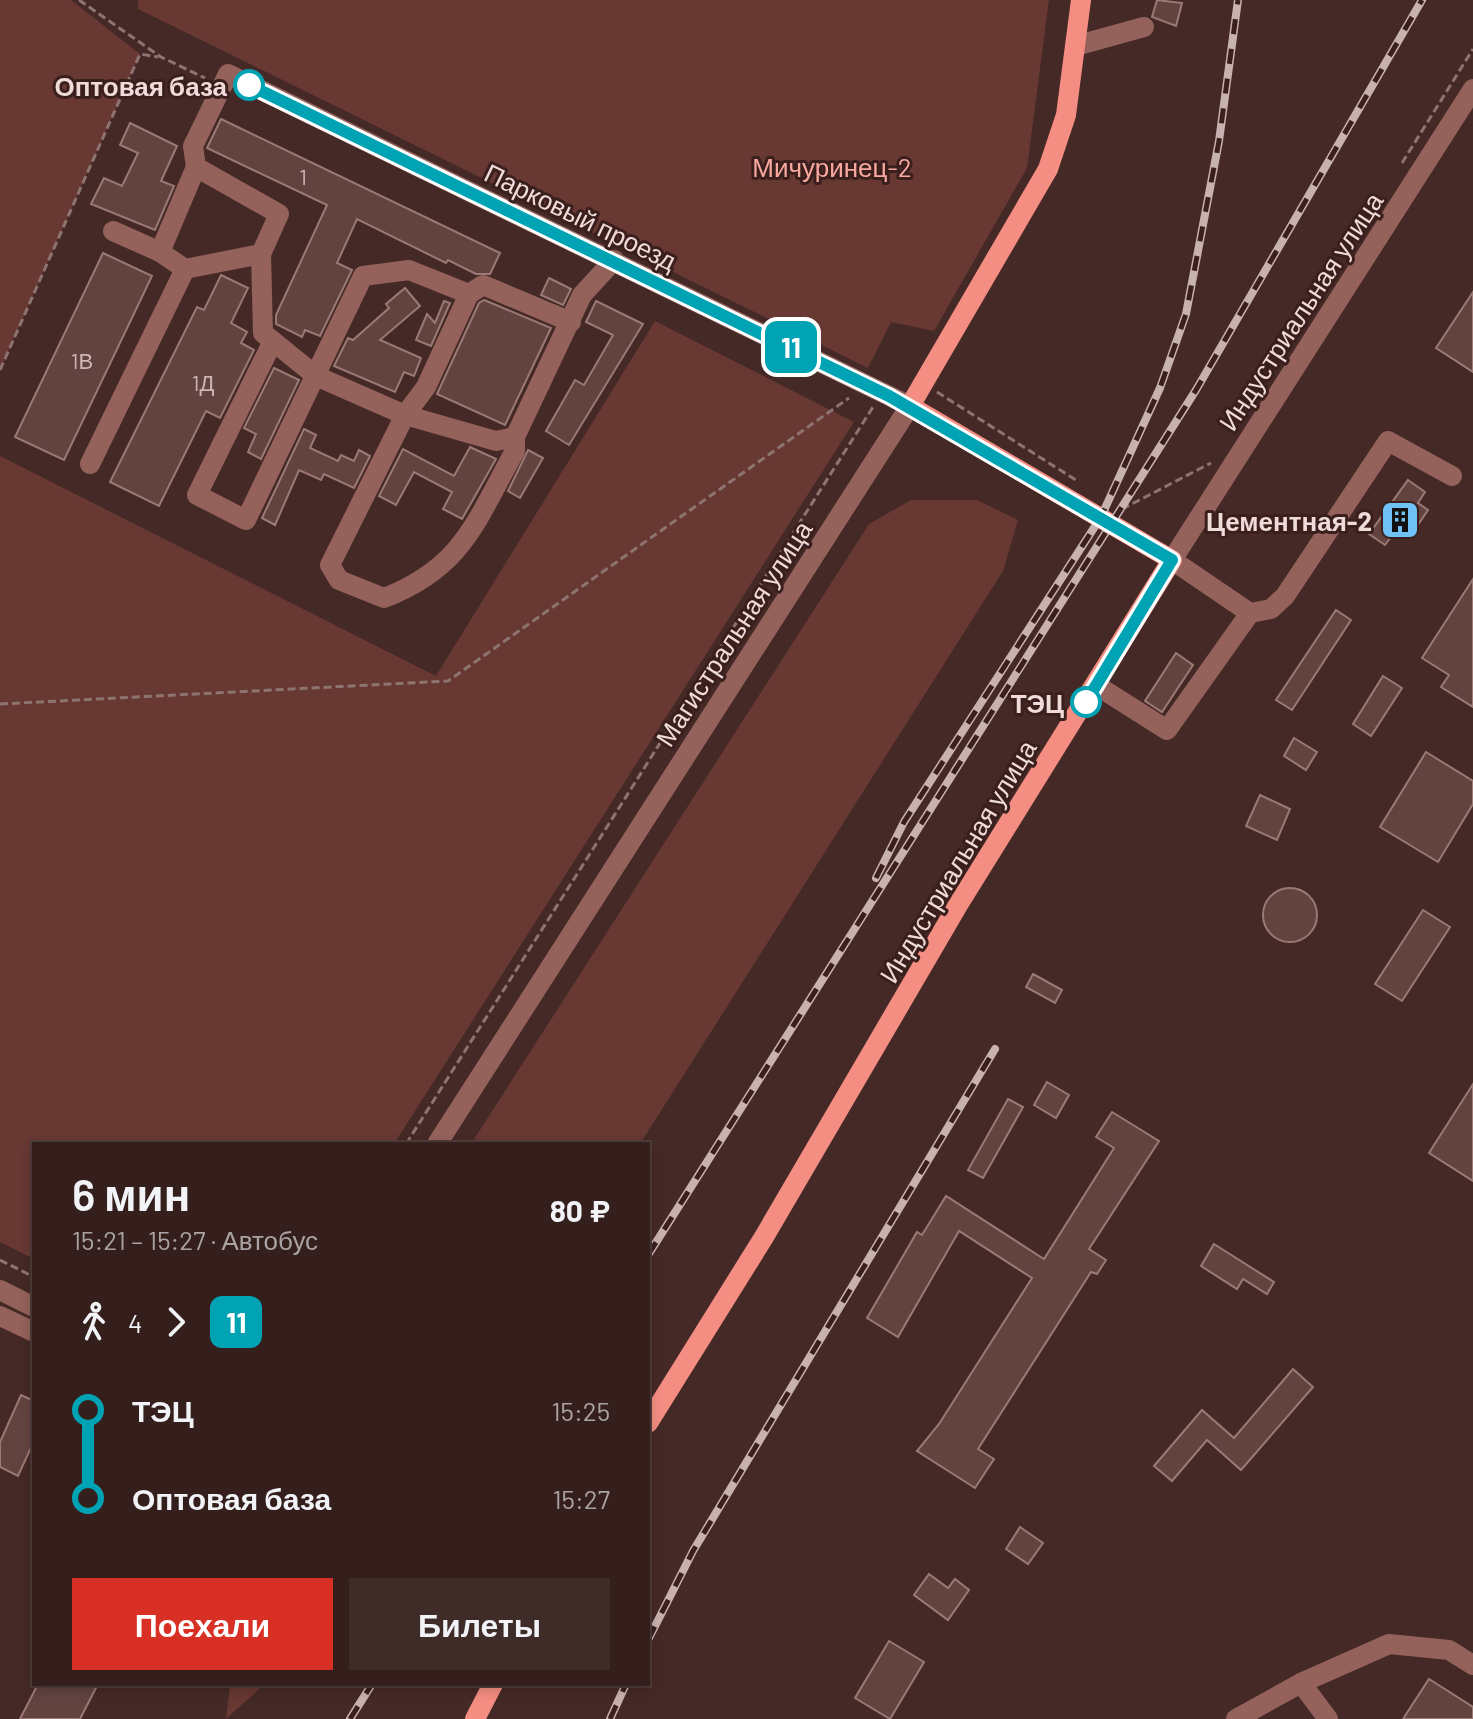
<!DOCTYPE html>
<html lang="ru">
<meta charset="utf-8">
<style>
body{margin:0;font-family:Barlow,sans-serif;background:#3f2c29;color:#f1f3f6;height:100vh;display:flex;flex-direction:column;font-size:30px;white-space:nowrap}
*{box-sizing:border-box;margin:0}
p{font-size:26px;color:#a9a2a3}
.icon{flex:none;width:44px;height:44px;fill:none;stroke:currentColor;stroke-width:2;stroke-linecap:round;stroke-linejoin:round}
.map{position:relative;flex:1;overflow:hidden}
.drawer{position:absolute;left:32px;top:1142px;width:618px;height:544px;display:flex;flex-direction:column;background:#341f1c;border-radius:0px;box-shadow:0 4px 12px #0003,0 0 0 2px #4e3d3b}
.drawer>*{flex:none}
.badge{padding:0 16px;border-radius:12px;font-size:28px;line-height:52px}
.map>.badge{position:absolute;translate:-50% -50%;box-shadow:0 0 0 4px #fff}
.legs{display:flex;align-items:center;gap:12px;height:88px;padding:0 40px;font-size:26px}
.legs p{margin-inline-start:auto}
.summary{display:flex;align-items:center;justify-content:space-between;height:136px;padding:0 40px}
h1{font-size:44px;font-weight:600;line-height:60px}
.button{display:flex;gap:16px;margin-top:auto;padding:16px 40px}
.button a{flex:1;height:92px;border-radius:0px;background:#d93025;color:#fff;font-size:32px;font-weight:600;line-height:92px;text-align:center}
.button a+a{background:#3f2c29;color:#f1f3f6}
ul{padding:0 40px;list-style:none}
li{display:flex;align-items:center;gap:28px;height:88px;font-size:30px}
li i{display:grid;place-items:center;width:12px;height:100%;margin:0 10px;background:currentColor}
li i::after{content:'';width:20px;height:20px;margin:-10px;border:6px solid;border-radius:50%;background:#341f1c}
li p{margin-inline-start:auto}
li:first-child i{background:linear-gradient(#0000 50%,currentColor 0)}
li:last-child i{background:linear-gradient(currentColor 50%,#0000 0)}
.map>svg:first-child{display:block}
.green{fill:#683833}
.building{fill:#624340;stroke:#9b7975;stroke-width:2}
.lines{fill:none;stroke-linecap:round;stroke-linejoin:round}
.path{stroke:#8d7471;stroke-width:3;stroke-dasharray:8 4;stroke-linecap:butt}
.minor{stroke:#94615b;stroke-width:20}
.major{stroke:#f48d82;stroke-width:20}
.rail-casing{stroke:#c8b2b0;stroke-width:8}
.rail{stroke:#3a1f1d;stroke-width:5;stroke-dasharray:15;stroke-linecap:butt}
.line-1-casing{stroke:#fff;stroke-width:18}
.line-1{stroke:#00a3b4;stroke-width:12}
.stop-1-dot{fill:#fff;stroke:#00a3b4;stroke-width:4}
.labels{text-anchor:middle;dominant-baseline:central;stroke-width:6;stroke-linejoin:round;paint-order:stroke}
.number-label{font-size:22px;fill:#ccb5b3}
.stop-label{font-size:26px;font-weight:bold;fill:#efdbd9;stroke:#3a1f1d;text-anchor:end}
.park-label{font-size:26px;fill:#f8a89f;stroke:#3a1f1d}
.street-label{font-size:26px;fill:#efdbd9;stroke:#3a1f1d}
.poi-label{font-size:26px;font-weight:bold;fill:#efdbd9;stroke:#3a1f1d;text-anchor:end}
</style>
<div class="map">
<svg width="1473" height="1719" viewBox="0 0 1473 1719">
<rect width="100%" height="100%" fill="#452926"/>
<!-- green -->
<g class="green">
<polygon points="0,0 71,0 140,54 0,370"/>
<polygon points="138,0 1049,0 1027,168 934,331 891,322 868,368 138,9"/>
<polygon points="655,321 854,422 394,1144 34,1144 34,1259 0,1242 0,456 436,676"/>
<polygon points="911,500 977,500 1018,520 1003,571 640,1144 471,1144 869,524"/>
<polygon points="230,1684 265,1684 226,1719"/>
</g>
<!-- building -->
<g class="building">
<polygon points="1157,0 1182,3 1176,26 1152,17"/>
<polygon points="221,119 500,253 490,274 476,274 448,260 446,263 357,219 337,263 352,270 320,336 305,330 302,337 276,324 276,315 327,205 207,148"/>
<polygon points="130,123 177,146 161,181 174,186 155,230 91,204 104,178 122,186 138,153 120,145"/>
<polygon points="103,253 152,276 64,460 15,437"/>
<polygon points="221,275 248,288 231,323 247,332 241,343 254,350 220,418 206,411 159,506 110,482 197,307 204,310"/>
<polygon points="549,278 571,289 563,305 541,295"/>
<polygon points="405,288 420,306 380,340 421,358 414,376 404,372 395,392 334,366 348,338 353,340 389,308 386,304"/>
<polygon points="1473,292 1473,372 1436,348"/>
<polygon points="484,300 551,328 505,425 437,394 479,303"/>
<polygon points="444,301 450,303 431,346 416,340 427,314 435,323"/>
<polygon points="596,301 643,324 569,445 546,431 575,380 584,385 613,335 586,322"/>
<polygon points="274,368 299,380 261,459 248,452 256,434 244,428"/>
<polygon points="304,429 316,435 310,448 338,461 341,455 354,461 359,450 370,456 354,488 324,474 321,480 299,470 275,525 262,518"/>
<polygon points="470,447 496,459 462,519 443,509 452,492 414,472 396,505 379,496 403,449 454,476"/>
<polygon points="528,450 543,458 520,498 508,491"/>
<polygon points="1408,480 1425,492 1418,503 1428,510 1409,538 1396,530 1385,545 1369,534"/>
<polygon points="1473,579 1473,707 1441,687 1449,675 1422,658"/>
<polygon points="1336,610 1351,620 1292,710 1276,700"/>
<polygon points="1176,653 1193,665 1162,712 1145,701"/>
<polygon points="1383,676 1402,688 1371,736 1353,724"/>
<polygon points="1294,738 1317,752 1306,770 1284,756"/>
<polygon points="1426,752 1473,781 1473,804 1438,862 1380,827"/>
<polygon points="1260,795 1290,809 1277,840 1246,826"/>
<circle cx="1290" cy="915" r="27"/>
<polygon points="1423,910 1450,927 1402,1001 1375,984"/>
<polygon points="1033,974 1062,990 1055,1003 1026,987"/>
<polygon points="1047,1082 1069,1095 1056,1118 1034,1105"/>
<polygon points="1473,1084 1473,1181 1429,1153"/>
<polygon points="1008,1099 1023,1107 983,1178 968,1170"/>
<polygon points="1112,1112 1159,1141 1089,1249 1106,1260 1097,1274 1091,1272 978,1449 994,1459 975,1488 917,1451 939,1424 1032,1278 959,1231 898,1337 867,1318 917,1232 922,1235 946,1196 1044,1259 1114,1148 1096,1137"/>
<polygon points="1214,1244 1274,1282 1267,1294 1243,1279 1237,1289 1201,1266"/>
<polygon points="1293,1369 1313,1387 1241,1470 1207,1440 1172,1481 1154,1466 1202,1410 1234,1438"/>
<polygon points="21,1395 34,1401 34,1441 18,1476 0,1467 0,1442"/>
<polygon points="1020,1527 1043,1543 1028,1564 1006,1549"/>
<polygon points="929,1574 948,1588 955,1579 969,1590 948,1620 914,1595"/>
<polygon points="889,1641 924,1662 890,1719 855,1698"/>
<polygon points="1429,1679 1473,1707 1473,1719 1403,1719"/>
<polygon points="38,1684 98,1684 80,1719 20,1719"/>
</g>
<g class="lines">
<!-- path -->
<g class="path">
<polyline points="79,0 161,57 205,78"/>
<polyline points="1402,163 1473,49"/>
<polyline points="0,370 140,54 158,57"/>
<polyline points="937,392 1079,482"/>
<polyline points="1122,509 1211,463"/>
<polyline points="0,704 448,681 849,398"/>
<polyline points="406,1144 873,407"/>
<polyline points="0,1260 34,1277"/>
</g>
<!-- minor -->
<g class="minor">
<polyline points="1075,46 1144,27"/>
<polyline points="113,231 160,252"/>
<polyline points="185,269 261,254"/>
<polyline points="469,294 483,285 571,322"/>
<path d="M273,341L197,495L246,520L363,276L409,270L469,294L426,387L405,415L330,565L339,580L384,598C464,567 476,520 515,451V437"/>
<polyline points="90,464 185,269 160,252 196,167"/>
<polyline points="1452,476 1388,441 1285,596 1271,609 1250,613 1172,560 1473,89"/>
<polyline points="1096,685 1167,730 1250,613"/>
<polyline points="437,1144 910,406 228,74 193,146 196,167 279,214 261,254 263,333 316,376 405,415 496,441 515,437 582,295 614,260"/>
<polyline points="0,1290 34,1307"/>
<polyline points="0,1316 34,1332"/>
<polyline points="1301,1683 1328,1719"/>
<polyline points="1236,1719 1301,1683 1389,1644 1449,1650 1473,1665"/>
</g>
<!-- major -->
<g class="major">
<polyline points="648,1423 764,1237 958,905 1172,560 910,406 1048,169 1066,115 1081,0"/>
<polyline points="475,1719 493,1684"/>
</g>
<!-- rail casing -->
<g class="rail-casing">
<g id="rail">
<polyline points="876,878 904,822 1101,517 1160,388 1186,314 1219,141 1238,0"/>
<polyline points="648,1255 1196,390 1422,0"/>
<polyline points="648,1640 693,1551 995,1049"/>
<polyline points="350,1719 372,1684"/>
<polyline points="610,1719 626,1684"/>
</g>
</g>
<!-- rail -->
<use href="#rail" class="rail"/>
</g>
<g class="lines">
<!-- line-1 casing -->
<g class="line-1-casing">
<polyline id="line-1" points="249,85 889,396 1172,560 1086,702"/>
</g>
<!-- line-1 -->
<use href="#line-1" class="line-1"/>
</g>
<!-- icons -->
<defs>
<g id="building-square" transform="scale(2)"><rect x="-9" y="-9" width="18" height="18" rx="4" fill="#70c2f4" stroke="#3a1f1d"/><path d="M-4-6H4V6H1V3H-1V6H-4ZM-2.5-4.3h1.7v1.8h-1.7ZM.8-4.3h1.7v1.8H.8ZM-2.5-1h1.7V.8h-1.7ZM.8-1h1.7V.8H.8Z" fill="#111"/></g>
</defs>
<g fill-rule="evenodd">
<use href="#building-square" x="1400" y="520"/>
</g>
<!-- markers -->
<g class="stop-1-dot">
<circle cx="249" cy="85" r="14"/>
<circle cx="1086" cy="702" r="14"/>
</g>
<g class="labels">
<!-- number labels -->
<g class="number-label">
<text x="303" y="176">1</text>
<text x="82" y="360">1В</text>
<text x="203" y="382">1Д</text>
</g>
<!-- stop labels -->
<g class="stop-label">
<text x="227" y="85">Оптовая база</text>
<text x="1064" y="702">ТЭЦ</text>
</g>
<!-- park labels -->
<g class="park-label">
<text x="832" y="166">Мичуринец-2</text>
</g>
<!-- street labels -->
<g class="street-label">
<text transform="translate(581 216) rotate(26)">Парковый проезд</text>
<text transform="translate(1300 311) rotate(-57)">Индустриальная улица</text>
<text transform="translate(733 633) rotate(-57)">Магистральная улица</text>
<text transform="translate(957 861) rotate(-59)">Индустриальная улица</text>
</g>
<!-- poi labels -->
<g class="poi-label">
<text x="1372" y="520">Цементная-2</text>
</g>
</g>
</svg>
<b class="badge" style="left:791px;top:347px;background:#00a3b4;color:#fff">11</b>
<section class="drawer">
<div class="summary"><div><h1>6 мин</h1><p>15:21 – 15:27 · Автобус</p></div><b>80 ₽</b></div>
<div class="legs"><svg class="icon" aria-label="walk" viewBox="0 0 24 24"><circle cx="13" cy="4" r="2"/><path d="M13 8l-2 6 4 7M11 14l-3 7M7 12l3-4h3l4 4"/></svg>4<svg class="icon" aria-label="forward" viewBox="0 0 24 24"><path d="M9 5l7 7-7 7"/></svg><b class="badge" style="background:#00a3b4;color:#fff">11</b></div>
<ul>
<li><i style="color:#00a3b4"></i><b>ТЭЦ</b><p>15:25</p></li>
<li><i style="color:#00a3b4"></i><b>Оптовая база</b><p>15:27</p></li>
</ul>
<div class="button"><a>Поехали</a><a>Билеты</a></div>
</section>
</div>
